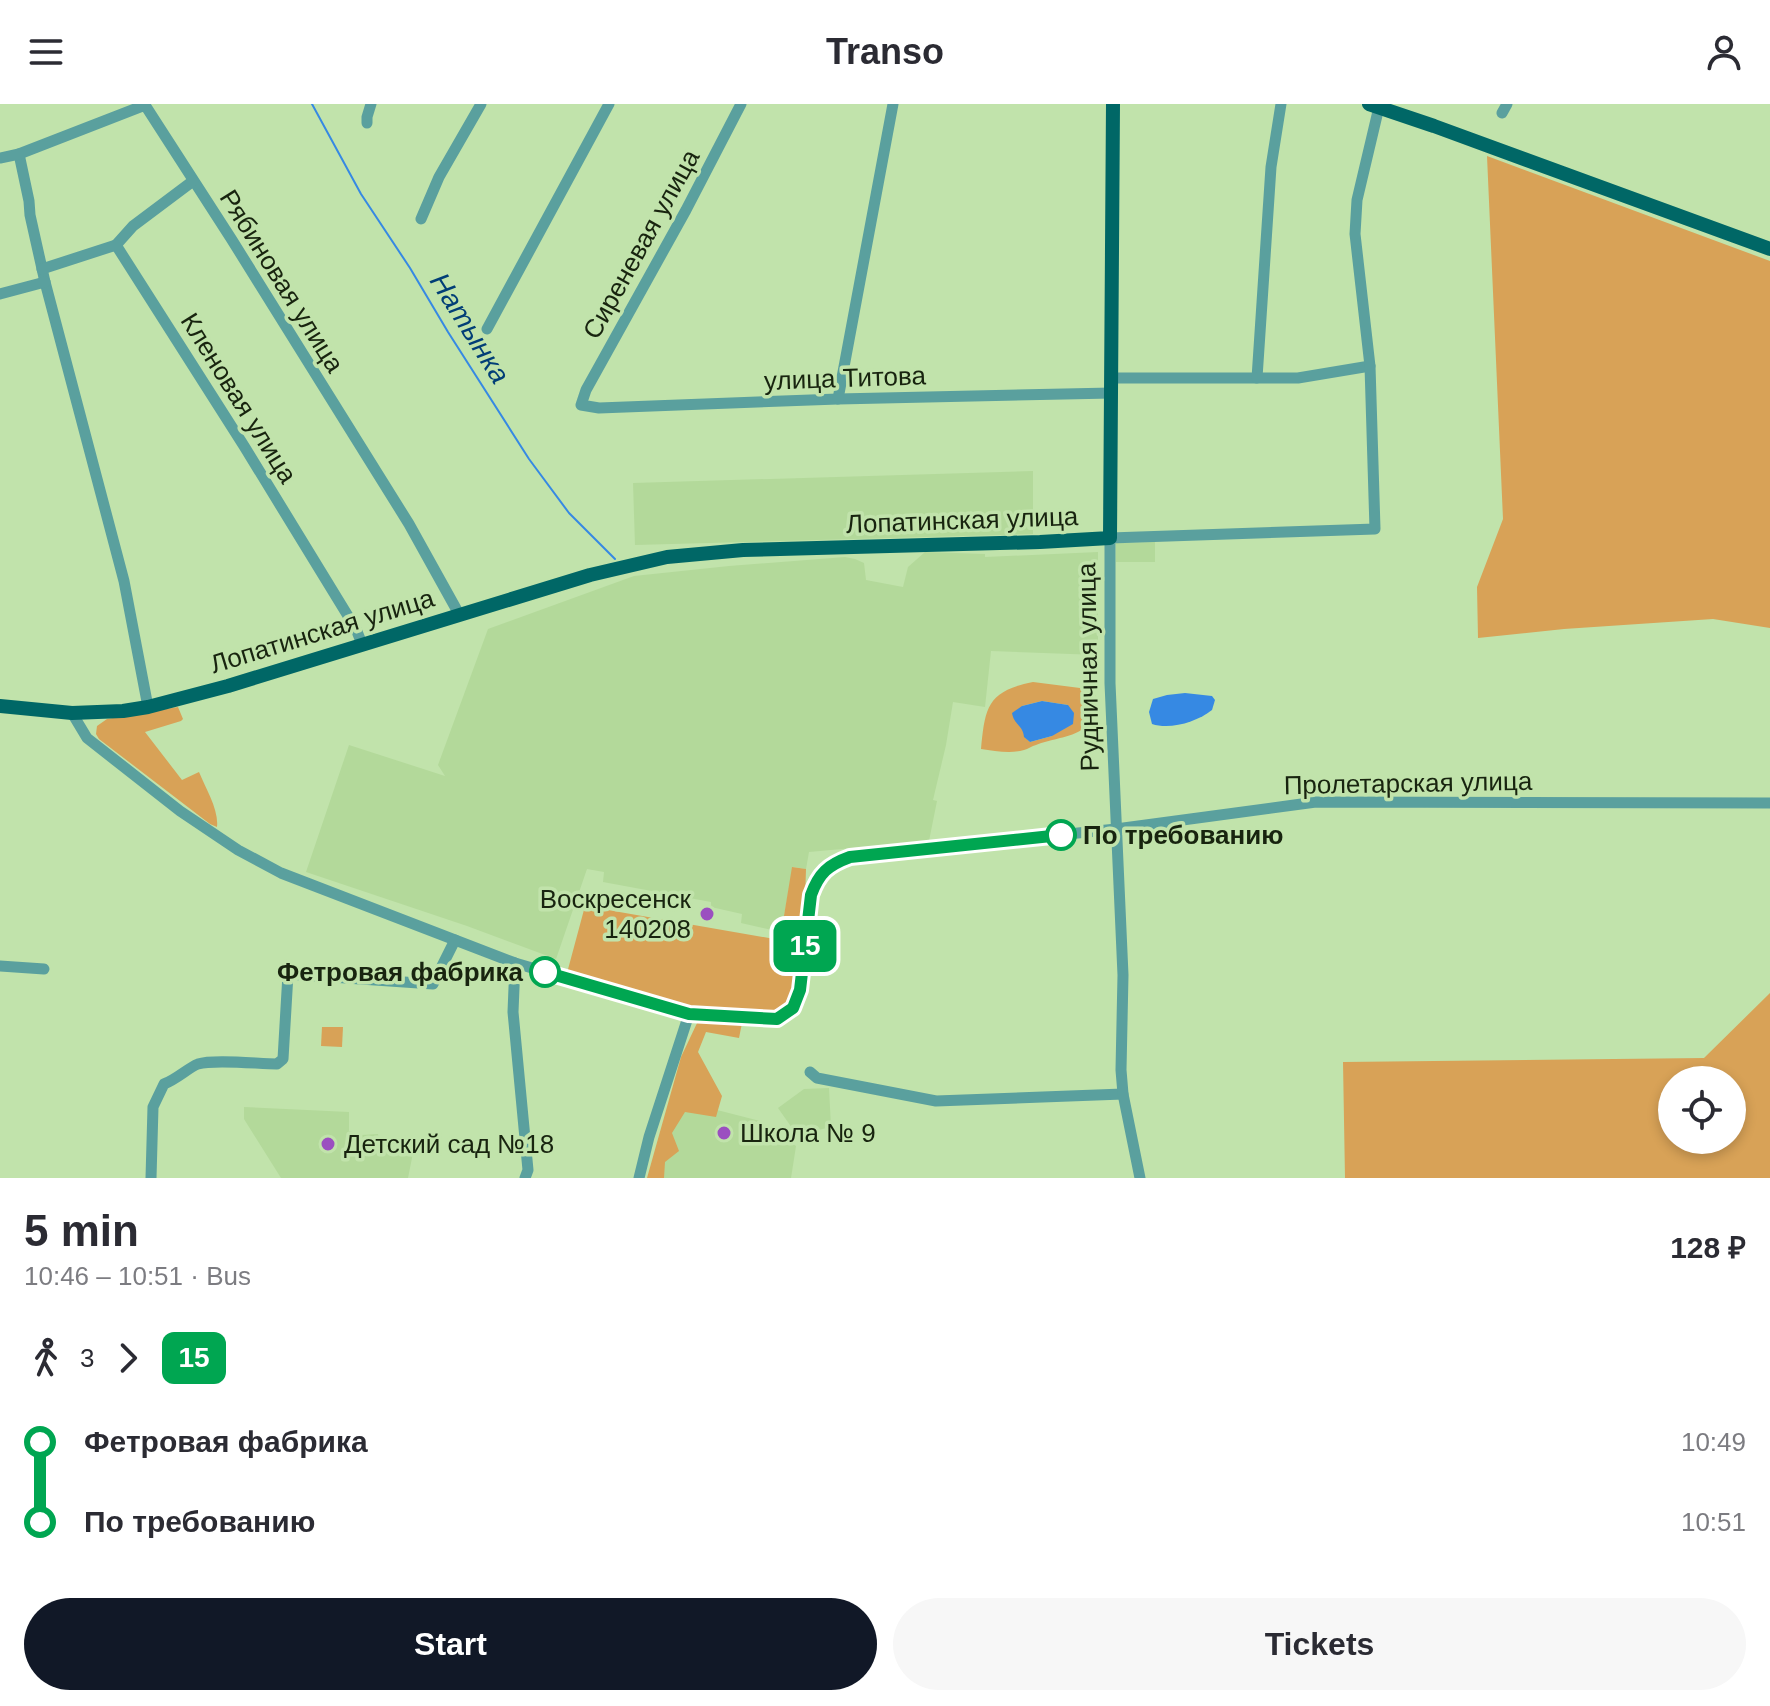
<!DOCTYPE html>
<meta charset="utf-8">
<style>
body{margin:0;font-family:Helvetica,sans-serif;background:#f7f7f7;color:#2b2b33;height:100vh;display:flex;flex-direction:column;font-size:30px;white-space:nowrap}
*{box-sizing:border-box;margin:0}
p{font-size:26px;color:#7c7c81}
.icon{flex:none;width:44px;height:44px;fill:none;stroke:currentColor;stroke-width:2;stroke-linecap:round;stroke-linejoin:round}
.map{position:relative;height:1074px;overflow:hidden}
.side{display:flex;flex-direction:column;background:#fff;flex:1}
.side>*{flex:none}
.badge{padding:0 16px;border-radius:12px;font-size:28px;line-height:52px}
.fabs{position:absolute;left:1658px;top:962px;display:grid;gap:16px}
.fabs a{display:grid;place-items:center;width:88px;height:88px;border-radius:50%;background:#fff;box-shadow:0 4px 12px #0003;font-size:40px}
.map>.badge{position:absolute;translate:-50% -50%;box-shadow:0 0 0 4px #fff}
.legs{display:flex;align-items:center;gap:12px;height:88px;padding:0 24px;font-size:26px}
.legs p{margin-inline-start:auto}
.overview{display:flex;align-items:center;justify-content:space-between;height:136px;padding:0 24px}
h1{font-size:44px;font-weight:700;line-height:60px}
.action{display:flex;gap:16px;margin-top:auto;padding:16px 24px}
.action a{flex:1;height:92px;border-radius:48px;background:#111827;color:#fff;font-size:32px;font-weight:700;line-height:92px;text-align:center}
.action a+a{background:#f7f7f7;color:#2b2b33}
ul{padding:0 24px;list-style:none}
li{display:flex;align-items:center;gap:28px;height:80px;font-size:30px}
li i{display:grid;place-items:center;width:12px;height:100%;margin:0 10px;background:currentColor}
li i::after{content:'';width:20px;height:20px;margin:-10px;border:6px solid;border-radius:50%;background:#fff}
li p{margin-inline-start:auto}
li:first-child i{background:linear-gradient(#0000 50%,currentColor 0)}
li:last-child i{background:linear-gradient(currentColor 50%,#0000 0)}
header{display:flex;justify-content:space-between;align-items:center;height:104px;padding:0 24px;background:#fff;font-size:36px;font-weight:700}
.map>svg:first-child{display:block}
.built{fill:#b3d99a}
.green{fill:#d8a257;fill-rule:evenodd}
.water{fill:#3689e3}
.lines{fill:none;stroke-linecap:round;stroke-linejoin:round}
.stream{stroke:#3689e3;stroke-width:2}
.minor{stroke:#5aa09e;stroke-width:11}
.major{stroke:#006766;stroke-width:14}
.line-1-casing{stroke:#fff;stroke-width:18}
.line-1{stroke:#00a651;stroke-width:12}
.stop-1-dot{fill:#fff;stroke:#00a651;stroke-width:4}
.poi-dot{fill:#9b4fc0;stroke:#c1e3ab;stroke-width:3}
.labels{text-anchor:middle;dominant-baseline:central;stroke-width:7;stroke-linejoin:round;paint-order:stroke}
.street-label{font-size:26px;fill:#18240f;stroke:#c1e3ab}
.stop-label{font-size:26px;font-weight:bold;fill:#18240f;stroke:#c1e3ab;text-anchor:start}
.poi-label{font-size:26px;fill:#18240f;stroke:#c1e3ab;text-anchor:start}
.water-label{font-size:28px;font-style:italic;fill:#013e76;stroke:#c1e3ab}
</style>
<header><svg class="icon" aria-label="menu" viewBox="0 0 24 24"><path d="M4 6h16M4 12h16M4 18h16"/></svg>Transo<svg class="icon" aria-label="person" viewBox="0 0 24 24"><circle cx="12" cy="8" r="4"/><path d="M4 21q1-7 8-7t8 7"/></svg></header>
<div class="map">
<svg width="1770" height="1074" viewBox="0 0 1770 1074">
<rect width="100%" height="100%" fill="#c1e3ab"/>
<!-- built -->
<g class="built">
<polygon points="1033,367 1033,430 635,441 633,379"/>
<polygon points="1155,438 1155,458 1116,458 1116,439"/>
<polygon points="925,448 985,450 985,453 1098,448 1098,469 1093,472 1093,474 1098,480 1098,551 991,547 985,603 953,598 946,641 933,696 937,697 929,737 809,748 806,765 793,763 781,828 741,819 742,810 711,803 711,798 603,778 604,768 587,765 556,855 467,822 306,768 349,641 445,672 438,661 488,525 634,472 729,462 845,453 855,455 864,459 866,476 903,483 908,463"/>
<polygon points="829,984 831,1023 797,1031 778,1004 804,985"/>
<polygon points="678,996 760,1017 796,1042 791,1074 659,1074"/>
<polygon points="244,1003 349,1008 349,1027 362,1031 378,1030 379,1035 414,1044 408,1074 281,1074 244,1015"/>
</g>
<!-- green -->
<g class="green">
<polygon points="1487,52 1770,157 1770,524 1713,515 1564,525 1478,534 1477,483 1503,415"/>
<path d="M1033,578L1080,584L1096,592C1096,635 1065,630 1036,641C1032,642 1028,645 1024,646C1011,650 995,647 981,645C985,604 987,587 1033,578ZM1042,597L1068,601L1052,632L1030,638L1025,633L1022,602Z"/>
<path d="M178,603L183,615L181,617L145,628L182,676L199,668C206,685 219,706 217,723L210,720L99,635L96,630L97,622L107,615Z"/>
<polygon points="792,763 806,765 804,829 795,894 777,907 699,904 567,869 585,802 780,836"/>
<path d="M1770,889V1074H1345L1343,958L1704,954ZM1672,976H1732V1036H1672Z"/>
<polygon points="698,917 742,919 739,934 706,928 698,948 722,992 716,1013 685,1008 672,1029 679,1047 665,1058 664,1074 647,1074 681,953"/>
<polygon points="322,923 343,923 342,943 321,942"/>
</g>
<!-- water -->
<g class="water">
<path d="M1185,589L1212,592L1215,596L1212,606C1197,618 1170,626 1152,620L1149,608L1153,595L1167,591Z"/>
<path d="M1042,597L1068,601L1074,609L1073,620L1052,632L1030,638L1024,633C1023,621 1014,621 1012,609L1022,602Z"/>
</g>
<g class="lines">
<!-- stream -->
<polyline class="stream" points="312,0 361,90 410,164 448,228 529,355 569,409 615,455"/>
<!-- minor -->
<g class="minor">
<polyline points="741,0 686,106 586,286 581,301 599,304 838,295 1112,289"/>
<polyline points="1502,9 1507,0"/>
<polyline points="367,19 367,13 371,0"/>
<polyline points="19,50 29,97 30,111 45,178 124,477 148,603"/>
<polyline points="0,54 19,50 145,1 232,136 409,420 459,510"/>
<polyline points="421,115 439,73 481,0"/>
<polyline points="116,141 133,122 193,77"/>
<polyline points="42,165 116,141 244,342 356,525 362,540"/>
<polyline points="0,190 45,178"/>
<polyline points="487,225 609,0"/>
<polyline points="1112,274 1257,274 1271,63 1281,0"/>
<polyline points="1257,274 1298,274 1370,262"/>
<polyline points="838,295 893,0"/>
<path d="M72,609L87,634L180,707L238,746L281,769L515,859L689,910L766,915C776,915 787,912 793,903C805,886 808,814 811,791C819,769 828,761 850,753L1116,725L1316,698L1770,699"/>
<polyline points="515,859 513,908 528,1066 525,1074"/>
<polyline points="0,862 44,865"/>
<polyline points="810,968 817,974 936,997 1123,990"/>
<path d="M151,1074L153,1003L164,980C177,975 188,964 198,960C214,955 259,960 277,960L283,955L288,870L433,880L455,836"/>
<polyline points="639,1074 649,1033 689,910"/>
<polyline points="1140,1074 1123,990 1121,966 1123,871 1110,579 1110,434 1375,425 1370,262 1355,130 1357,96 1379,3"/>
</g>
<!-- major -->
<g class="major">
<polyline points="1369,0 1434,22 1770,145"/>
<polyline points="0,602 72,609 123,607 148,603 228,582 590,471 667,453 743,446 1040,438 1110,434 1113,0"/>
</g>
</g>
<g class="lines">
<!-- line-1 casing -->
<g class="line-1-casing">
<path id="line-1" d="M545,868L689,910L777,915L793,904L800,886L811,791C819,769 828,761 850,753L1061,731"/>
</g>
<!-- line-1 -->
<use href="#line-1" class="line-1"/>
</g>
<!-- markers -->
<g class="stop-1-dot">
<circle cx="1061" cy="731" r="14"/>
<circle cx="545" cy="868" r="14"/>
</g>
<g class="poi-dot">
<circle cx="707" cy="810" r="8"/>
<circle cx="724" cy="1029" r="8"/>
<circle cx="328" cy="1040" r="8"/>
</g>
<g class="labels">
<!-- street labels -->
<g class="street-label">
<text transform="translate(641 140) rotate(-61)">Сиреневая улица</text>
<text transform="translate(282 177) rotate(58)">Рябиновая улица</text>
<text transform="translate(845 274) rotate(-2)">улица Титова</text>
<text transform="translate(239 294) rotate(58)">Кленовая улица</text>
<text transform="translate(962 416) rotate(-2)">Лопатинская улица</text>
<text transform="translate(322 527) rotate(-17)">Лопатинская улица</text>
<text transform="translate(1088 563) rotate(-91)">Рудничная улица</text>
<text transform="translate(1408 679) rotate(-1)">Пролетарская улица</text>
</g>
<!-- stop labels -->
<g class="stop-label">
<text x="1083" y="731">По требованию</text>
<text x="523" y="868" text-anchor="end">Фетровая фабрика</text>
</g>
<!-- poi labels -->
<g class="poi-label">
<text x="691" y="795" text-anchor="end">Воскресенск<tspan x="691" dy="30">140208</tspan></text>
<text x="740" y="1029">Школа № 9</text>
<text x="344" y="1040">Детский сад №18</text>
</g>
<!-- water labels -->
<g class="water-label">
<text transform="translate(470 224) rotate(58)">Натынка</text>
</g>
</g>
</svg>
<div class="fabs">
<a><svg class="icon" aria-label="locate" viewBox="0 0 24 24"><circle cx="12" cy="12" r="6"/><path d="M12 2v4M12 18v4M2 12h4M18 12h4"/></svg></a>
</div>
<b class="badge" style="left:805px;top:842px;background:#00a651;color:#fff">15</b>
</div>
<section class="side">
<div class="overview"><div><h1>5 min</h1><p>10:46 – 10:51 · Bus</p></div><b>128 ₽</b></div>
<div class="legs"><svg class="icon" aria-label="walk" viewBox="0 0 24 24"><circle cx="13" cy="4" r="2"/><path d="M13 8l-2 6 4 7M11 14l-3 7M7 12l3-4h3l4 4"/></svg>3<svg class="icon" aria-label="forward" viewBox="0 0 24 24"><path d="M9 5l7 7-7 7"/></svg><b class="badge" style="background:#00a651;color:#fff">15</b></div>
<ul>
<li><i style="color:#00a651"></i><b>Фетровая фабрика</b><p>10:49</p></li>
<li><i style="color:#00a651"></i><b>По требованию</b><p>10:51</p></li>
</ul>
<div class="action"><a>Start</a><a>Tickets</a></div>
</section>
